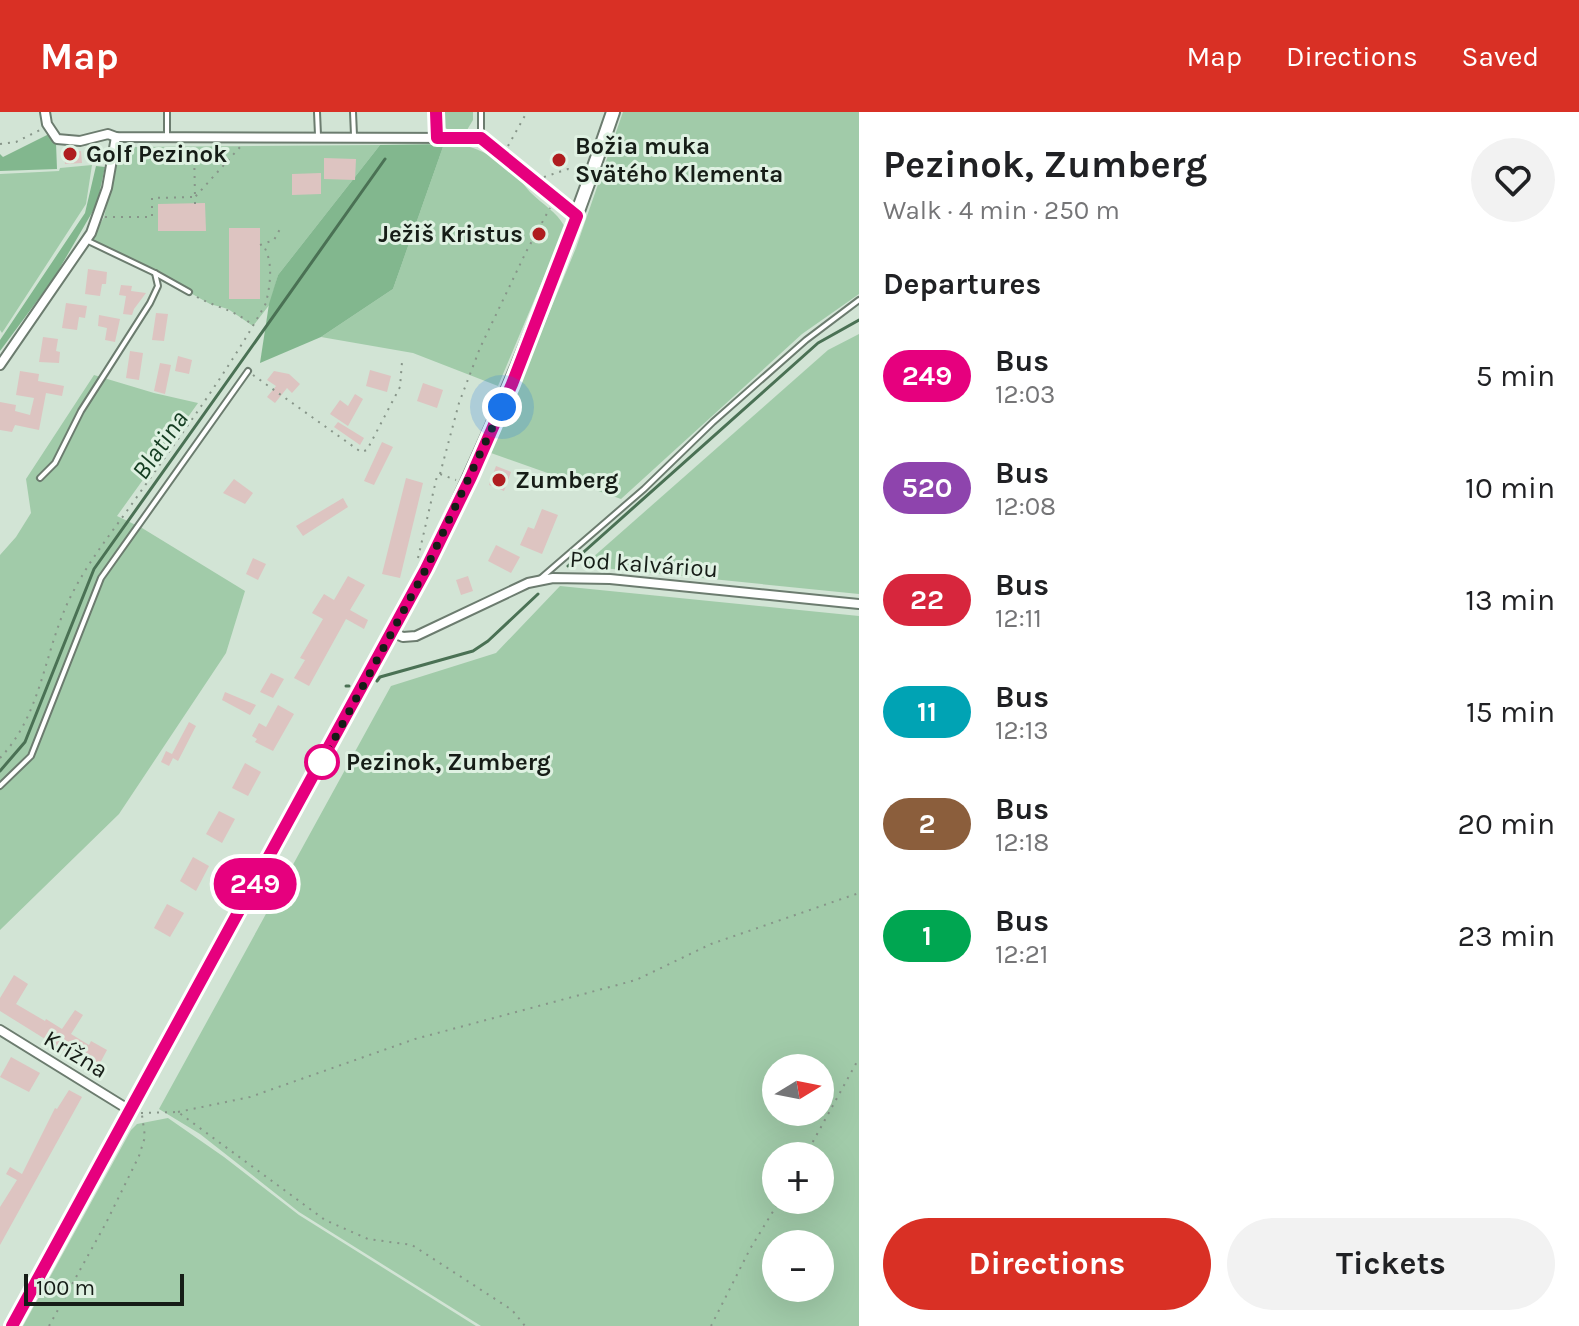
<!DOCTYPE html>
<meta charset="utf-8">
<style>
body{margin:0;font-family:Karla,sans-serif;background:#f2f2f2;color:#202124;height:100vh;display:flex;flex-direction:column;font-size:30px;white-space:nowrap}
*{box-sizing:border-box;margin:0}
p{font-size:26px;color:#757577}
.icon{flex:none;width:44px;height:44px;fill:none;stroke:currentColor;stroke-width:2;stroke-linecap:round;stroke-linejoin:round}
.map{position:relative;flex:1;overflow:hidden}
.details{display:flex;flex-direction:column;background:#fff;width:720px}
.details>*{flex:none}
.badge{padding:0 16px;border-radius:26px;font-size:28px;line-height:52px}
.needle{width:52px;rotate:80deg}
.controls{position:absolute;left:762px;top:942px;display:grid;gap:16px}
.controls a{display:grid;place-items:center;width:72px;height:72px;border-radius:50%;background:#fff;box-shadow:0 8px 32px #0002;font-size:40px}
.scale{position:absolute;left:24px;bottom:20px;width:160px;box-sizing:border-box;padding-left:8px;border:4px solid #161d17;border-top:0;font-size:22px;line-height:28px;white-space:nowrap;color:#161d17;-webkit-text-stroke:6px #dff1e2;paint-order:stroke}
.you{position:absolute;width:40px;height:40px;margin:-20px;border:6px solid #fff;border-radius:50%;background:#1a73e8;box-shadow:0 0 0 12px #1a73e833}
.map>.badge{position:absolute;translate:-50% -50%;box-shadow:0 0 0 4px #fff}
h2{padding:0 24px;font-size:30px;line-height:72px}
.round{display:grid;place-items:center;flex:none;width:84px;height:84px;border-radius:42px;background:#f2f2f2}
.summary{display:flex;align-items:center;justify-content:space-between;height:136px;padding:0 24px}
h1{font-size:38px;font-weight:700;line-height:60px}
.button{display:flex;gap:16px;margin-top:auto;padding:16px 24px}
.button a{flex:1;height:92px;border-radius:48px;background:#d93025;color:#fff;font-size:32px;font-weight:700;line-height:92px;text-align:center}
.button a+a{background:#f2f2f2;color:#202124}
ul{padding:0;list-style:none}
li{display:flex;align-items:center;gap:24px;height:112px;padding:0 24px}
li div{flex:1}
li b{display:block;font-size:30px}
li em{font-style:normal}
li .badge{min-width:88px;font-weight:700;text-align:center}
header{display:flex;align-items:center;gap:48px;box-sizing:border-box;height:112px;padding:0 40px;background:#d93025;color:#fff}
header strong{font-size:38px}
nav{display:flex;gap:44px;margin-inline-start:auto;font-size:28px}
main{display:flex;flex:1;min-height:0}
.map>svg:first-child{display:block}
.green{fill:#a1cba9;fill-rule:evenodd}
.forest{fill:#82b78e}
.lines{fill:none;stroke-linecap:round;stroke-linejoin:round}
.stream{stroke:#4a7154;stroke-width:3}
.building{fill:#ddc4c1}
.service-casing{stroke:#6c7c6f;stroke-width:8}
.minor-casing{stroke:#6c7c6f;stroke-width:12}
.secondary-casing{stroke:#6c7c6f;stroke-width:16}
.path{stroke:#879589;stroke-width:2;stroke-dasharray:2 6;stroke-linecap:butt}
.service{stroke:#fff;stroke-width:4}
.minor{stroke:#fff;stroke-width:8}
.secondary{stroke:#fff;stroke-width:12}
.line-casing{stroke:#fff;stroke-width:18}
.line{stroke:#e6007e;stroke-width:12}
.walk{stroke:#161d17;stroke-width:8;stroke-dasharray:0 14.4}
.poi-dot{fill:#af1d1f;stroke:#dff1e2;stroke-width:3}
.stop-dot{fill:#fff;stroke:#e6007e;stroke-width:4}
.labels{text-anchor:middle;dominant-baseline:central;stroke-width:6;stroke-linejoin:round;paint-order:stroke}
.poi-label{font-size:24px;font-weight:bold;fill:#161d17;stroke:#dff1e2;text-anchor:start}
.street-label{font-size:24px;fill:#161d17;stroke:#dff1e2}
.stop-label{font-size:24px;font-weight:bold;fill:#161d17;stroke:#dff1e2;text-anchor:start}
.water-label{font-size:26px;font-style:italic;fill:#143d21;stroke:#dff1e2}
</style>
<header>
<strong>Map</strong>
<nav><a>Map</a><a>Directions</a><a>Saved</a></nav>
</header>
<main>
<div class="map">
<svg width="859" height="1214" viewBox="0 0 859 1214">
<rect width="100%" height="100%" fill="#d2e4d5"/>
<!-- green -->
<g class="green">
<polygon points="441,0 473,0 473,8 467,18 455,22 444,15"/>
<polygon points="623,0 859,0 859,182 802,222 621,387 491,341 576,136"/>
<path d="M444,32C471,30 499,46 518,65C522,69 525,75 530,80C543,93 556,99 565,115L498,274L413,241L321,225L393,177Z"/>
<polygon points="380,33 278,163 270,192 253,214 228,197 210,192 155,161 90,130 104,105 118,45 128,35"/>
<polygon points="92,53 86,92 2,221 0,218 0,62 59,59 60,56"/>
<polygon points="859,222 859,482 583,454 828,238"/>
<polygon points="94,263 154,281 198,291 117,404 142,416 245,479 226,541 119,702 0,818 0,443 16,425 31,401 26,367"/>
<path d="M560,474L859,504V1214H481L299,1100L200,1022L159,997L391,574L496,541ZM776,956H820V1000H776ZM776,1044H820V1088H776ZM776,1132H820V1176H776Z"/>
<polygon points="168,1006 224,1045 299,1103 476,1214 23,1214 131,1018 137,1012"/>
</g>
<!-- forest -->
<g class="forest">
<polygon points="49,22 56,31 57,57 0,59 0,42 3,45"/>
<polygon points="444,32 393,177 321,225 260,251 269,192 278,163 380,33"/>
<polygon points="96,54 105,55 97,92 54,166 0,239 0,228 85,101"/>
</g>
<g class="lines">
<!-- stream -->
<g class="stream">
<polyline points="568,454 818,231 859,208"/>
<polyline points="377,569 380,565 473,539 488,529 538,482"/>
<polyline points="346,574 349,574"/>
<polyline points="0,659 25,630 94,457 385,47"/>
</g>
</g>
<!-- building -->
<g class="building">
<polygon points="81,39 82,51 65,52 64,41"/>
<polygon points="324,46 356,47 355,68 324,67"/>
<polygon points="321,61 321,82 292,83 292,62"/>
<polygon points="205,91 206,119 158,119 158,92"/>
<rect x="229" y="116" width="31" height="71"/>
<polygon points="88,157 107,160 106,172 102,172 100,184 85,182"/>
<polygon points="121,173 132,174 131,179 146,181 134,197 132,203 123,202 126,184 119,183"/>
<polygon points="66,191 87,194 85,206 79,205 77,218 62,216"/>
<polygon points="156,201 168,202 164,229 152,228"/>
<polygon points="99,203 120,207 115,230 105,228 107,216 98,214"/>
<polygon points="43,225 58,227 56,239 60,240 59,251 39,250"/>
<polygon points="130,239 143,241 139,268 126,266"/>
<polygon points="178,244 192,248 189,262 175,259"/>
<polygon points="160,251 171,253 165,282 154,279"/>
<polygon points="370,258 391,264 387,280 366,274"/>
<polygon points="20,259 39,262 38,269 64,274 62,284 46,281 39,318 15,313 12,320 0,318 0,290 16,293 15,299 30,303 34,286 16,283"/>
<polygon points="274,259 289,262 300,272 292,281 287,276 275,291 267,285 276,274 267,268"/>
<polygon points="423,271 443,278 437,296 417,289"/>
<polygon points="355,282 363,287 348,314 330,302 340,288 348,294"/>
<polygon points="338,310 364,326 360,333 334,315"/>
<polygon points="382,330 393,335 374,373 364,369"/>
<polygon points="496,354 511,360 504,379 489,373"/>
<polygon points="406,366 423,371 400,466 382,462"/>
<polygon points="234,367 253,381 245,392 223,381"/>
<polygon points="343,386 348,395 303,424 296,414"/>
<polygon points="542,397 558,403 542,442 520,433 528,415 534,417"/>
<polygon points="496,433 520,445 511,461 488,449"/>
<polygon points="253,446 266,452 258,468 246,462"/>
<polygon points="348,464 365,473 350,498 368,508 364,517 346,507 309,574 294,566 305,548 300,546 323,507 312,501 324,482 334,488"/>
<polygon points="468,464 473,479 461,483 456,468"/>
<polygon points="271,561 284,567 273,586 260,580"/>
<polygon points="225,580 256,593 250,603 222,588"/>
<polygon points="278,593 294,602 273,639 255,630 257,627 252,624 259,611 266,615"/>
<polygon points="189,610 196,614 178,649 173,646 169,654 161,650 166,639 172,642"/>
<polygon points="245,651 261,660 248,684 232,676"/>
<polygon points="219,699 235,707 222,731 206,722"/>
<polygon points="193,745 209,754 196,779 180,769"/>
<polygon points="167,792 184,801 170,825 154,816"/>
<polygon points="14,863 28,872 16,892 45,909 46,907 62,917 75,898 83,903 71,922 89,933 91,929 107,938 99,953 76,943 74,945 0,899 0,886"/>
<polygon points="11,945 40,961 29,980 0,965"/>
<polygon points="69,978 82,985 0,1133 0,1095 17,1068 6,1062 10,1055 22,1062 55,996 57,997"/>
</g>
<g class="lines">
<!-- service casing -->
<g class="service-casing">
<g id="service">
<polyline points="167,0 167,26"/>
<polyline points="317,0 318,23"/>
<polyline points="353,0 354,23"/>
<polyline points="436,0 437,26"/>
<polyline points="481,0 481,24"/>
<polyline points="86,128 155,161 189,180"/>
<polyline points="40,366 55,351 81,299 150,191 158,174 155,161"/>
<polyline points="541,466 644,377 713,310 806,228 859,188"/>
<polyline points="0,674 31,644 101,466 248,259"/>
</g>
</g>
<!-- minor casing -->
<g class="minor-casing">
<g id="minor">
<polyline points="45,0 47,12 57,27 80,29 108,22 116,25 481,26 577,104"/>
<polyline points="0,253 91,121 107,76 116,25"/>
<polyline points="391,520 403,525 416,524 528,471 553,466 610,467 859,492"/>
<polyline points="0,918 131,999"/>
</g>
</g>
<!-- secondary casing -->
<g class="secondary-casing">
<path id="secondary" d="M12,1214L426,457C499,308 560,156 613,0"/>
</g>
<!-- path -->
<g class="path">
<polyline points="0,32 16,30 40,18"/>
<polyline points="508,34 527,0"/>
<polyline points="544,65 568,57 579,60"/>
<polyline points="195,92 195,85 241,34"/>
<polyline points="105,105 152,105 152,86 195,85 194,36"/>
<polyline points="260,133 274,128 280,117"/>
<path d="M197,185C215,195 235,198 251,212"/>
<polyline points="253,263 361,340 367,338 400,275 402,250"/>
<polyline points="440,362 459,291 480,236 526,140 550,96"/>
<polyline points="418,446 437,364 440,362 456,368"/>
<path d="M0,646C44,600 44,534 73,480C90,447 113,419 134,389C180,324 228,260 266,191C270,173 274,150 263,133"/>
<polyline points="178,1000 250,985 415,927 636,868 711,832 859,781"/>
<polyline points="141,1001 178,1000 325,1108 368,1127 412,1133 512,1198 525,1214"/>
<polyline points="805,1044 859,946"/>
<polyline points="49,1214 106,1111 139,1044 145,1025 142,1003"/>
<polyline points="711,1214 750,1137 780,1088"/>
</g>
<!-- service -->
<use href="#service" class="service"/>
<!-- minor -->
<use href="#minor" class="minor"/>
<!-- secondary -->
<use href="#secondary" class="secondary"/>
</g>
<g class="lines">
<!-- line casing -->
<g class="line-casing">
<polyline id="line" points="12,1214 426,457 471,365 512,272 577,104 481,26 437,26 436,0"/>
</g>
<!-- line -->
<use href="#line" class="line"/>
<!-- walk -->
<polyline class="walk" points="322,650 426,457 502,295"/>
</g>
<!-- markers -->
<g class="poi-dot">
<circle cx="70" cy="42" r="8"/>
<circle cx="559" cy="48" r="8"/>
<circle cx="539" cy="122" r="8"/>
<circle cx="499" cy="368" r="8"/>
</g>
<circle class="stop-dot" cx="322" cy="650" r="16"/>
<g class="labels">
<!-- poi labels -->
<g class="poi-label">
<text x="575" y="34">Božia muka<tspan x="575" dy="28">Svätého Klementa</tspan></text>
<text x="86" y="42">Golf Pezinok</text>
<text x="523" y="122" text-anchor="end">Ježiš Kristus</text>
<text x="515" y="368">Zumberg</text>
</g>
<!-- street labels -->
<g class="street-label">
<text transform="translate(644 452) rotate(4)">Pod kalváriou</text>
<text transform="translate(76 942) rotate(31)">Krížna</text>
</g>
<!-- stop labels -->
<g class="stop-label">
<text x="346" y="650">Pezinok, Zumberg</text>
</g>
<!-- water labels -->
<g class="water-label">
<text transform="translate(160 333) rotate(-55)">Blatina</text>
</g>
</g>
</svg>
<div class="controls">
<a><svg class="needle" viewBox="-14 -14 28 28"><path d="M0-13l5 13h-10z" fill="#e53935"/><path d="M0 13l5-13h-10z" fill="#757577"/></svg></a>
<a>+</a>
<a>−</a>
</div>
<div class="scale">100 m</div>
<div class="you" style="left:502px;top:295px"></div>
<b class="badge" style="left:255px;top:772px;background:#e6007e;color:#fff">249</b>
</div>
<section class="details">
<div class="summary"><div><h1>Pezinok, Zumberg</h1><p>Walk · 4 min · 250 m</p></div><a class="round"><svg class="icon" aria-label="heart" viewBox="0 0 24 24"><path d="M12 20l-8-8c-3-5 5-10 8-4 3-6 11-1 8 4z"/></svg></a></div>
<h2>Departures</h2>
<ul>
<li><span class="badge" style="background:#e6007e;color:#fff">249</span><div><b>Bus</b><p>12:03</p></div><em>5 min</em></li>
<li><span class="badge" style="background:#8e44ad;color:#fff">520</span><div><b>Bus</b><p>12:08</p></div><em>10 min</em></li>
<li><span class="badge" style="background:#d7263d;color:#fff">22</span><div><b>Bus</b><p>12:11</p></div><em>13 min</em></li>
<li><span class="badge" style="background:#00a3b4;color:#fff">11</span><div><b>Bus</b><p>12:13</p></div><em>15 min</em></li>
<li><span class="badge" style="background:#8b5e3c;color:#fff">2</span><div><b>Bus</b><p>12:18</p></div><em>20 min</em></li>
<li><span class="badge" style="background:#00a651;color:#fff">1</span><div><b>Bus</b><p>12:21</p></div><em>23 min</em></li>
</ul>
<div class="button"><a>Directions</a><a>Tickets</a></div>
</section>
</main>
